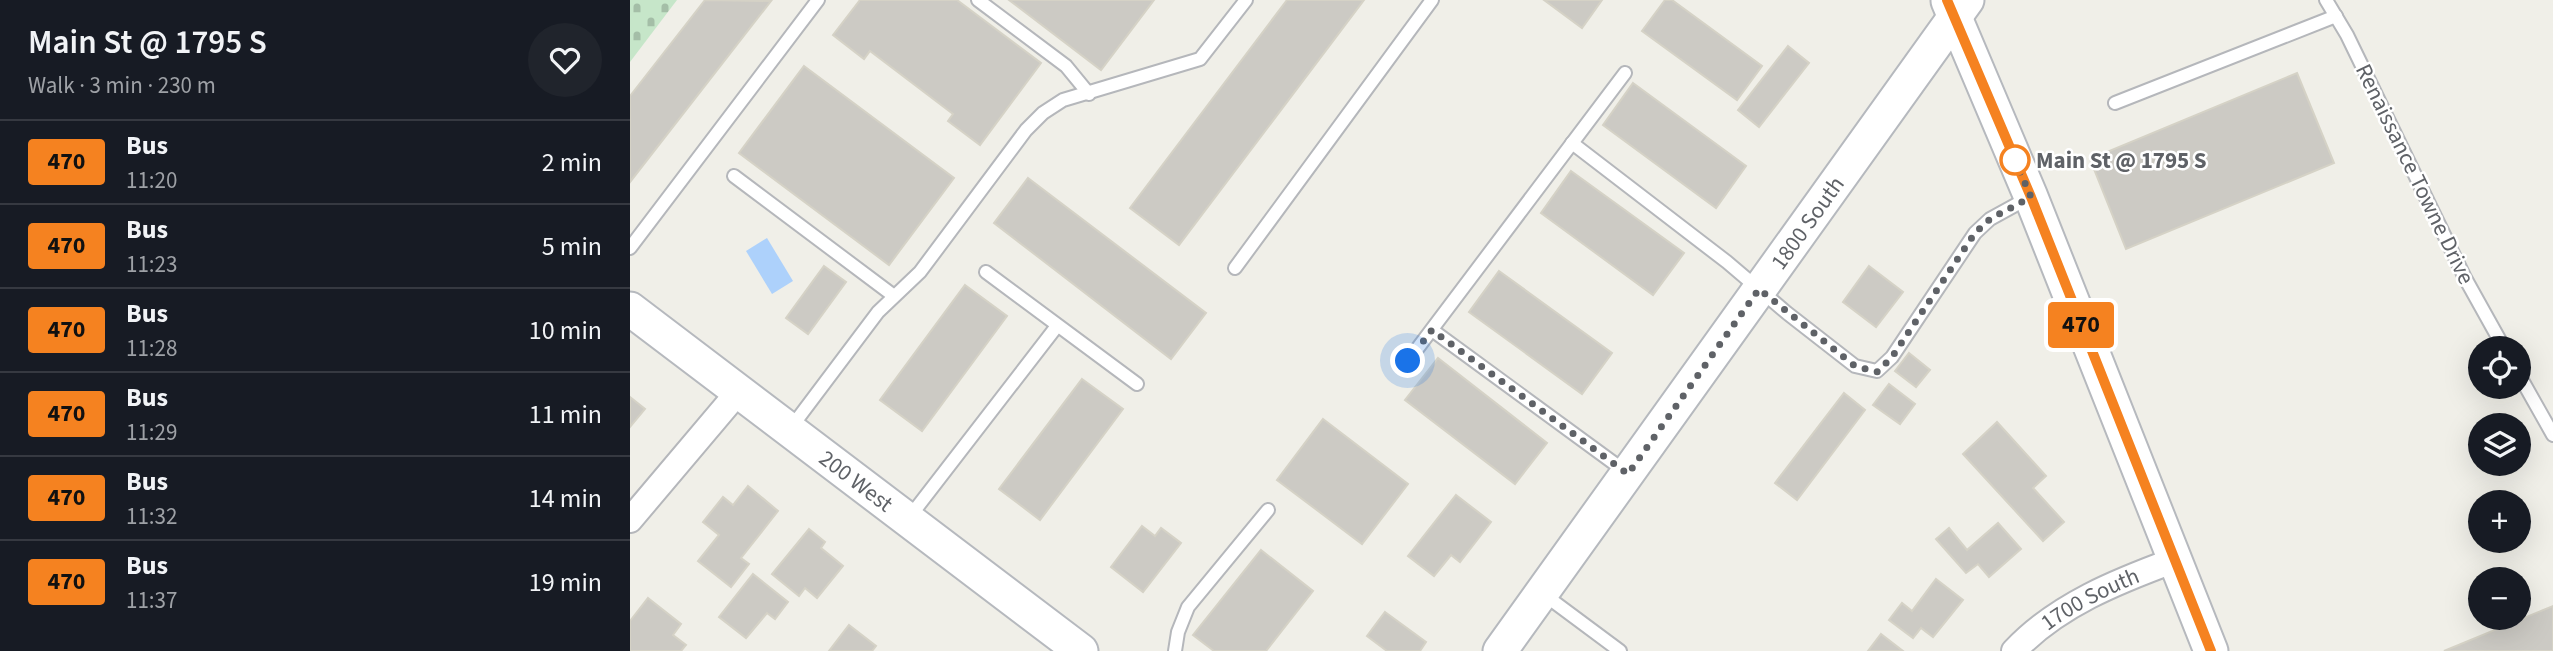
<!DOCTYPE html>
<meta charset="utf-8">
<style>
body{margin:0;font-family:"Source Sans 3",sans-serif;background:#20242c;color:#f1f3f6;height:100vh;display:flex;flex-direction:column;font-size:26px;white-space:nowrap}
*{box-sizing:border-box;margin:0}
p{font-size:23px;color:#9ea1a6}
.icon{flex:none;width:38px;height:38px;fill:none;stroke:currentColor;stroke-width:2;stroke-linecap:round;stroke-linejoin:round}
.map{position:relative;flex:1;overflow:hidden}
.details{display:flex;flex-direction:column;background:#171b24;width:630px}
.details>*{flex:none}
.badge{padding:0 14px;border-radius:5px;font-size:24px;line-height:46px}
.fabs{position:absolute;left:1838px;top:336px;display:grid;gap:14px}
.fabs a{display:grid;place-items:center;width:63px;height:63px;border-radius:50%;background:#171b24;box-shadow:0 7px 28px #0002;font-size:35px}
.you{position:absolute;width:35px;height:35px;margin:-18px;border:5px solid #fff;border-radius:50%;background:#1a73e8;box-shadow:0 0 0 10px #1a73e833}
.map>.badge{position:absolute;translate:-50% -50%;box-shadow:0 0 0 4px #fff}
.round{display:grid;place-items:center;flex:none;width:74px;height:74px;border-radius:37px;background:#20242c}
.summary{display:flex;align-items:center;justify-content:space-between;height:119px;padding:0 28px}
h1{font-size:33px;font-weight:600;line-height:52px}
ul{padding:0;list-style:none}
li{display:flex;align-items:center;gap:21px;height:84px;padding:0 28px;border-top:2px solid #363941}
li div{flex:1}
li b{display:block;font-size:26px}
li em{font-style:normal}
li .badge{min-width:77px;font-weight:700;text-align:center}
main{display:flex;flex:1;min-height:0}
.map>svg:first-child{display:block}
.cemetery{fill:url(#cemetery-stones)}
.water{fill:#add1fb}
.building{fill:#cccac4;stroke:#d5d2c6;stroke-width:2}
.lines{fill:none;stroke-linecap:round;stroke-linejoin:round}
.lane-casing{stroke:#b5b7bb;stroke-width:16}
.street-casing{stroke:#b5b7bb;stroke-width:28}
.secondary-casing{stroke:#b6b9be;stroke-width:37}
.lane{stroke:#fff;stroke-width:12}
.street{stroke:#fff;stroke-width:24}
.secondary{stroke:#fff;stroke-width:33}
.line-casing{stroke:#fff;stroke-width:16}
.line{stroke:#f58220;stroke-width:10}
.walk{stroke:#5f6267;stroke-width:7;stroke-dasharray:0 12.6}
.stop-dot{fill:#fff;stroke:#f58220;stroke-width:3.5}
.labels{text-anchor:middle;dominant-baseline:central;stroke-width:5;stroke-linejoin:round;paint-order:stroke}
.stop-label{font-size:23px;font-weight:bold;fill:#5f6267;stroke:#fff;text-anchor:start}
.street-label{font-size:23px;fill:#5f6267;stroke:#fff}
</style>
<main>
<section class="details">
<div class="summary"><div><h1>Main St @ 1795 S</h1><p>Walk · 3 min · 230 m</p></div><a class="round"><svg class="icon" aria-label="heart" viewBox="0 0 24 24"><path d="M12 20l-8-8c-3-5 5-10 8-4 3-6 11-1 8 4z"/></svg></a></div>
<ul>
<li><span class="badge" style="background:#f58220;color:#111">470</span><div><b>Bus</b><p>11:20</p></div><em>2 min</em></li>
<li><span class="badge" style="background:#f58220;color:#111">470</span><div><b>Bus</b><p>11:23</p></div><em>5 min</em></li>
<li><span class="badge" style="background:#f58220;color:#111">470</span><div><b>Bus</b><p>11:28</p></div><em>10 min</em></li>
<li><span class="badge" style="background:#f58220;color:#111">470</span><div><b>Bus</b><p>11:29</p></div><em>11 min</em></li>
<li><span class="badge" style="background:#f58220;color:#111">470</span><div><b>Bus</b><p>11:32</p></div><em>14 min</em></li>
<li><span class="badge" style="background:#f58220;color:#111">470</span><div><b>Bus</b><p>11:37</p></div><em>19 min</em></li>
</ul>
</section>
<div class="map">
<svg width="1923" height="651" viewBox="0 0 1923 651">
<defs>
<pattern id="cemetery-stones" width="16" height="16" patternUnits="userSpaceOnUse" patternTransform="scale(1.75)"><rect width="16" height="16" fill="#c6e6c9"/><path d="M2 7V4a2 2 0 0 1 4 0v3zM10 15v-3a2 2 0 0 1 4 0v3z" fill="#a4bea7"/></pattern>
</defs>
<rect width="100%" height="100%" fill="#f0efe8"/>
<!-- cemetery -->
<polygon class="cemetery" points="0,0 47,0 0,62"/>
<!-- water -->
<polygon class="water" points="137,238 163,281 142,294 116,251"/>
<!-- building -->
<g class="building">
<polygon points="75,0 141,1 0,182 0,96"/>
<polygon points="230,0 327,0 411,63 350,145 318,121 323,114 240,51 234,59 203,35"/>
<polygon points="379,0 524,0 471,70"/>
<polygon points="657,0 734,0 549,245 500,208"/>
<polygon points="914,0 972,0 952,28"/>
<polygon points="1035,0 1042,0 1132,66 1107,100 1012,31"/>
<polygon points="1158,46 1179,63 1129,127 1108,110"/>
<polygon points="174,66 324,178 259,265 109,153"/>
<polygon points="1667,73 1704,163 1496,249 1460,159"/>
<polygon points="1003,83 1116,166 1086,208 973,125"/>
<polygon points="941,171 1054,253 1023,295 911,213"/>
<polygon points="398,178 576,313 541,359 364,223"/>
<polygon points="194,266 216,282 178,334 156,318"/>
<polygon points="1239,266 1273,292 1246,327 1213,302"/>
<polygon points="869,271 982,353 952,394 839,312"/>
<polygon points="335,285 377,316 292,431 250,400"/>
<polygon points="1279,353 1300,370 1286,387 1265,371"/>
<polygon points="808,358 917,443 885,484 775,400"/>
<polygon points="452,379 493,409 410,520 369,489"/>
<polygon points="1259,384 1285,404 1270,424 1243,405"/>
<polygon points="1214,393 1235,410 1167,500 1145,483"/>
<polygon points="0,397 15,409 0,427"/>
<polygon points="693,419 778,484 732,544 647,480"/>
<polygon points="1367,422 1416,476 1403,488 1434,522 1413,541 1333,454"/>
<polygon points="118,486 148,511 111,558 119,564 101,587 68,561 89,535 73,522 93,497 103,505"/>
<polygon points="826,495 861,522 830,562 821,555 804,576 778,556"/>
<polygon points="1368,523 1391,549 1359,577 1348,564 1336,573 1306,539 1319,528 1337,550"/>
<polygon points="512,526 525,536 531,528 551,543 513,592 481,567"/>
<polygon points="179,529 195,542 191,548 213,566 187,598 175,588 169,596 142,574"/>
<polygon points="631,550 683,591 636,651 584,651 563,635"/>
<polygon points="123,574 158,602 145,619 137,613 116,638 89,617"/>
<polygon points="1306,579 1333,600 1303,637 1291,628 1283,638 1259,620 1272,603 1282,611"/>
<polygon points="18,598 51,624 43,635 56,645 51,651 0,651 0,621"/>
<polygon points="1923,606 1923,651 1814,651"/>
<polygon points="755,612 796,642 790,651 757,651 737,636"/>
<polygon points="219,625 246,646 242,651 199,651"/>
<polygon points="1251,634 1273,651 1238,651"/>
</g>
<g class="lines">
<!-- lane casing -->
<g class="lane-casing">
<g id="lane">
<polyline points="348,0 436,66 459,94"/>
<polyline points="1696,0 1717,35 1835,278 1874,348"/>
<polyline points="1485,103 1706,16"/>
<polyline points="942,143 1097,262 1157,313 1225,366 1247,371 1262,357 1345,233 1360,219 1400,197"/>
<polyline points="104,176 264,296"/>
<polyline points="0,248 188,0"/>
<polyline points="605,268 802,0"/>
<polyline points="356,272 507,384"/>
<polyline points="802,330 996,472"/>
<polyline points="778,361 995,73"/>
<polyline points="1888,373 1923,435"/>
<polyline points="160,429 248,312 290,272 396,130 413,113 433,100 570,59 616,0"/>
<polyline points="278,519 427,326"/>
<polyline points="912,593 990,651"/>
<polyline points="545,651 548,632 558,607 638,510"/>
</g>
</g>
<!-- street casing -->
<g class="street-casing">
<g id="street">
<polyline points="0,520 109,391"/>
<path id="s1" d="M1384,651C1427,605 1488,581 1545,560"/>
</g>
</g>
<!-- secondary casing -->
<g class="secondary-casing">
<g id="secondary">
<polyline points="1318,1 1401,197 1581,651"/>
<path id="s2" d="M0,309L451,651"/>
<path id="s3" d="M870,651L1337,0"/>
</g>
</g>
<!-- lane -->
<use href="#lane" class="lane"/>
<!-- street -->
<use href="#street" class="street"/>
<!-- secondary -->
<use href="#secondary" class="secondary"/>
</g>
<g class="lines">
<!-- line casing -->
<g class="line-casing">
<polyline id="line" points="1317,0 1401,197 1581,651"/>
</g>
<!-- line -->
<use href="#line" class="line"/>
<!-- walk -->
<polyline class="walk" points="778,361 802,330 998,474 1129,289 1225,366 1247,372 1262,357 1345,233 1360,219 1401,197 1382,153 1385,160"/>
</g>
<!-- markers -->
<circle class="stop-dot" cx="1385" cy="160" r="14"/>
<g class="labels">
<!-- stop labels -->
<g class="stop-label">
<text x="1406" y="160">Main St @ 1795 S</text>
</g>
<!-- street labels -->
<g class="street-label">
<text transform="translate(1785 174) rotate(64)">Renaissance Towne Drive</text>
<text stroke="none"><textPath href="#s3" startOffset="527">1800 South</textPath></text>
<text stroke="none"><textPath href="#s2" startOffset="284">200 West</textPath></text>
<text stroke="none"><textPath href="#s1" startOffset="93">1700 South</textPath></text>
</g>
</g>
</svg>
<div class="fabs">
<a><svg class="icon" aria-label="locate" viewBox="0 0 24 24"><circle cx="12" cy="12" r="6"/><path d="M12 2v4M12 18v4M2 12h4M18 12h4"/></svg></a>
<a><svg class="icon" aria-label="layers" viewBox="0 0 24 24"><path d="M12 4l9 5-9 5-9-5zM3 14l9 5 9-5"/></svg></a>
<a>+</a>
<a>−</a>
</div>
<div class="you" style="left:778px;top:361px"></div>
<b class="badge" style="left:1451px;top:325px;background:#f58220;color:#111">470</b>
</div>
</main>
